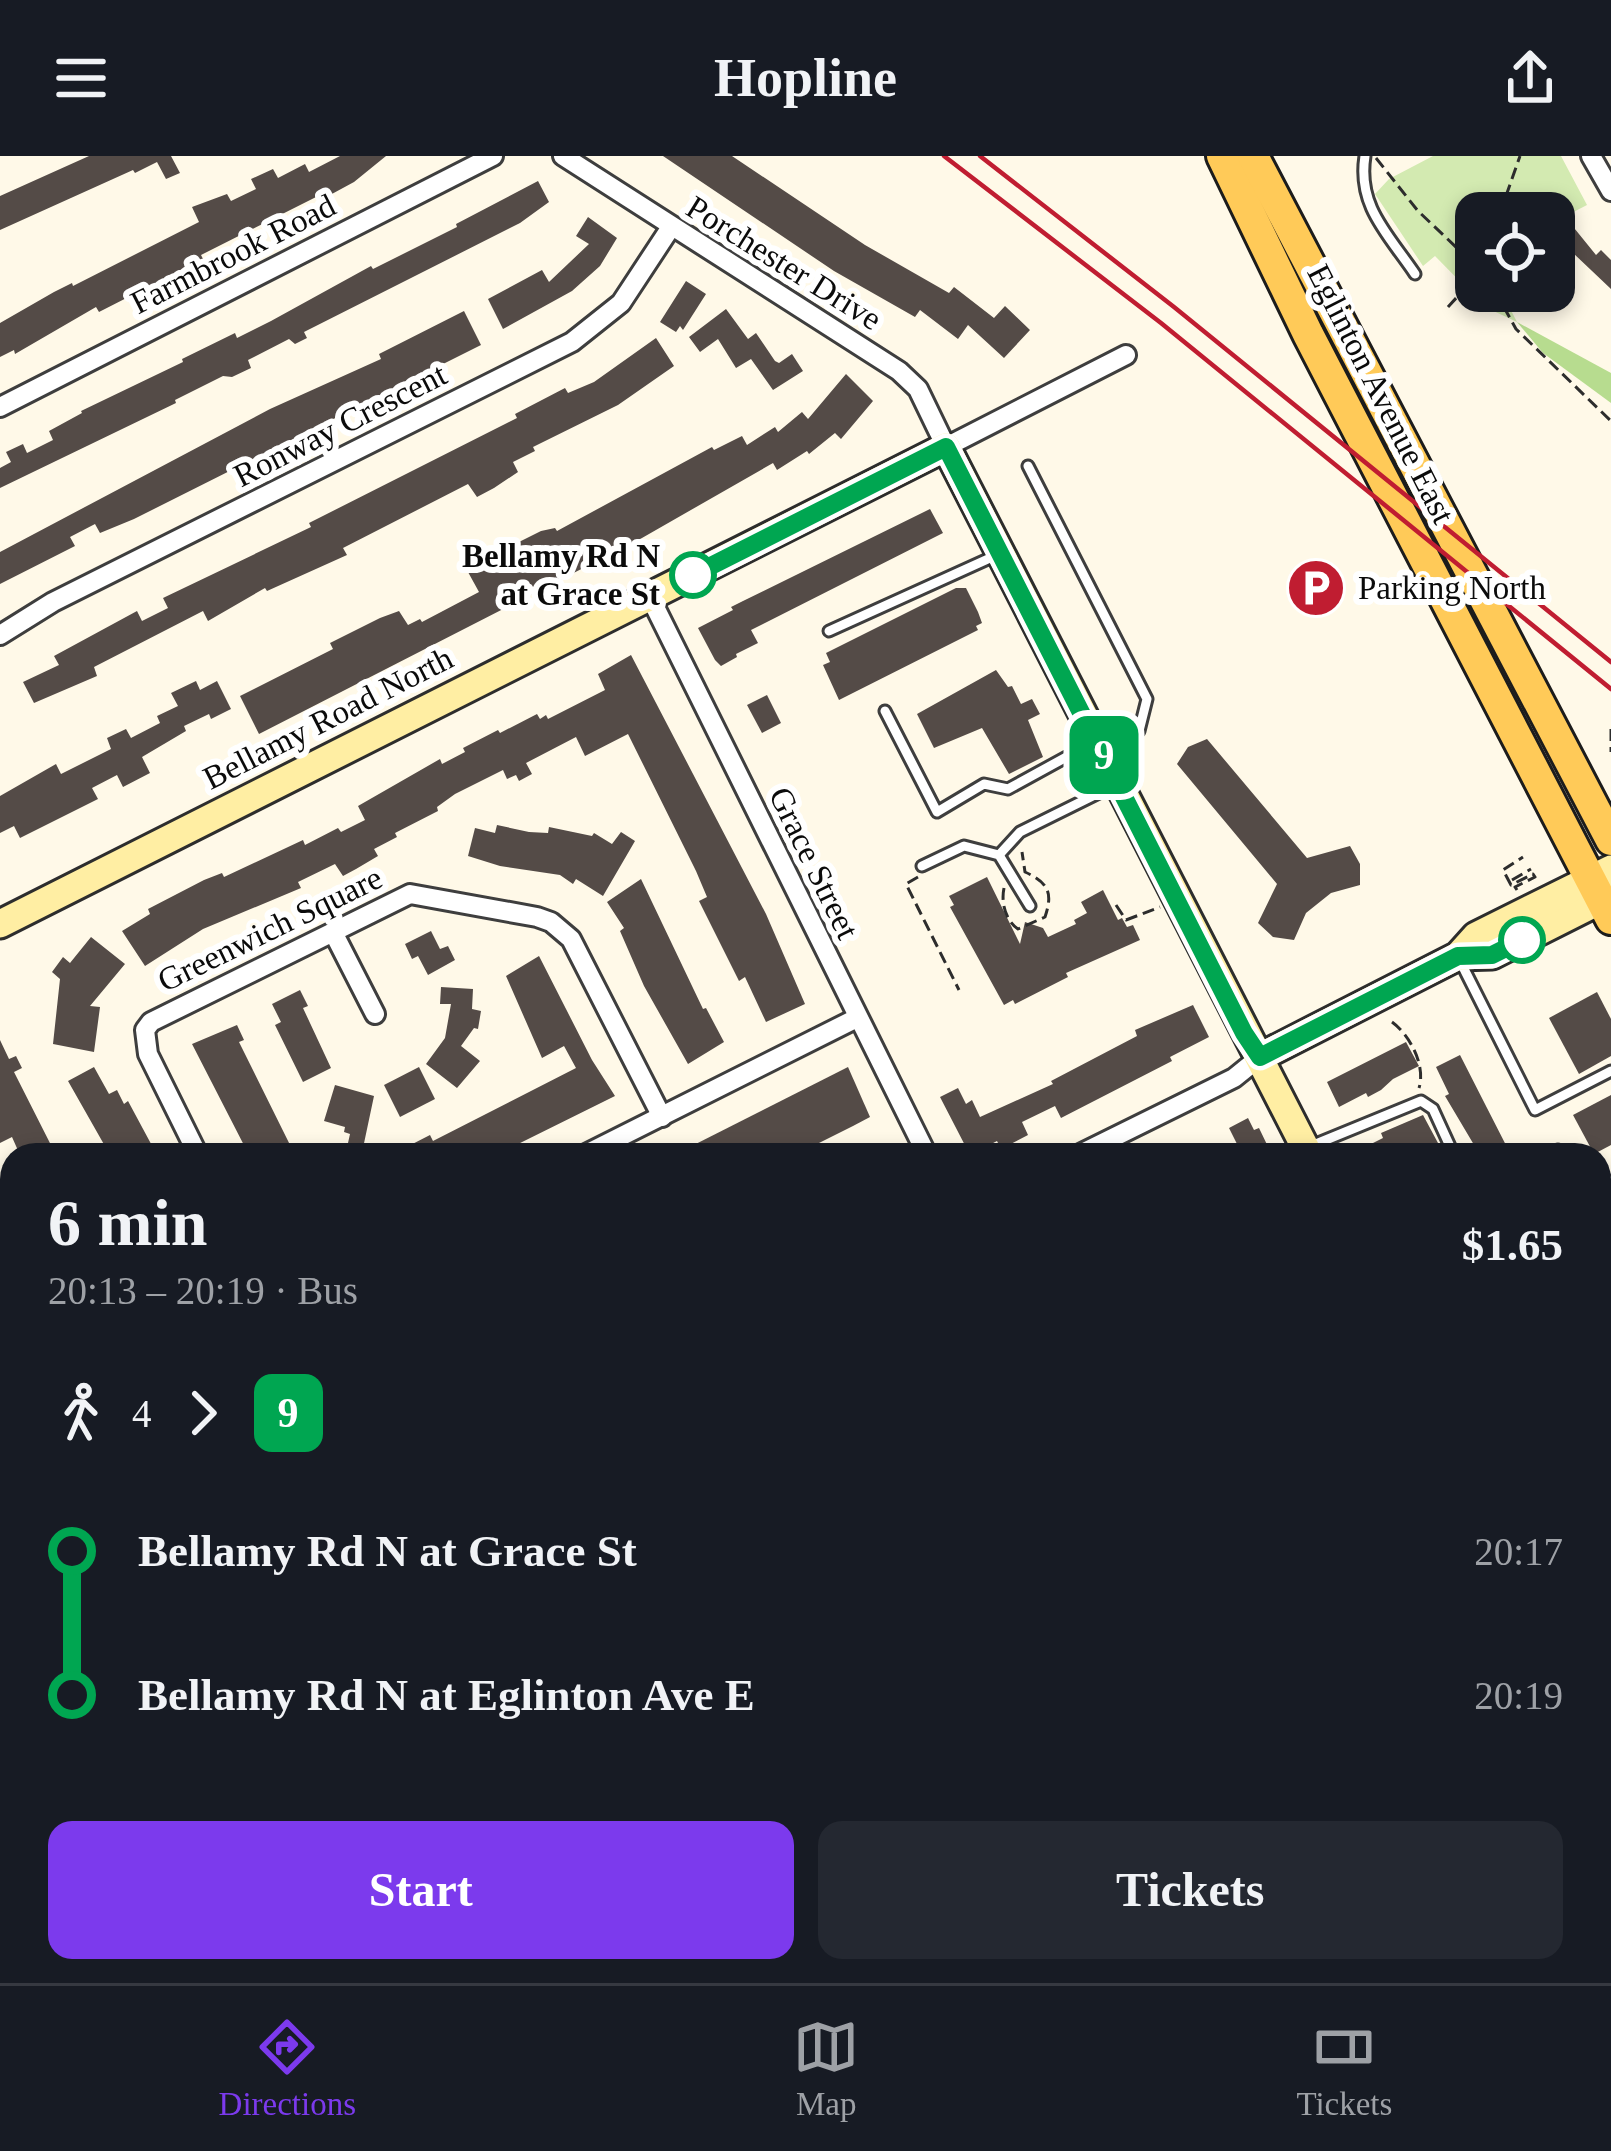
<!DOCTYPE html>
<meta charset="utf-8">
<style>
body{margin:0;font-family:"Times New Roman",serif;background:#242831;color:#f1f3f6;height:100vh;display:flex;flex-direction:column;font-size:45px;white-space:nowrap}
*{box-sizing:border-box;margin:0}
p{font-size:39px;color:#9ea1a6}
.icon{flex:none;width:66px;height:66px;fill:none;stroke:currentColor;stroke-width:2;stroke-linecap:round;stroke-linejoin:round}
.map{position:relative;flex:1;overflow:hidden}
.details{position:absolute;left:0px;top:987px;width:1611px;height:840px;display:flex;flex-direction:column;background:#171b24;border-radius:36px 36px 0 0;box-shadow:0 6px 18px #0003}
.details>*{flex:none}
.badge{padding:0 24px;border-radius:18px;font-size:42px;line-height:78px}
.tools{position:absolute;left:1455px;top:36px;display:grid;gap:24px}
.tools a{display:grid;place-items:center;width:120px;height:120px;border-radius:24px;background:#171b24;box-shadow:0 6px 18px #0003;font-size:60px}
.map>.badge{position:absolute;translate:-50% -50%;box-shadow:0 0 0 6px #fff}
.legs{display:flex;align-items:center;gap:18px;height:132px;padding:0 48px;font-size:39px}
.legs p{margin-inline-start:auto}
.headline{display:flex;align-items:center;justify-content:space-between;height:204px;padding:0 48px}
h1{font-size:66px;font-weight:700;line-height:90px}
.cta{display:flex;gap:24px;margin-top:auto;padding:24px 48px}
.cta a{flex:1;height:138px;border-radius:24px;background:#7c3aed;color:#fff;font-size:48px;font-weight:700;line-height:138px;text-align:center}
.cta a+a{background:#242831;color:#f1f3f6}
ul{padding:0 48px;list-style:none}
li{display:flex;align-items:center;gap:42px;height:144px;font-size:45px}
li i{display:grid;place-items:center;width:18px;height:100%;margin:0 15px;background:currentColor}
li i::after{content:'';width:30px;height:30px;margin:-15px;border:9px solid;border-radius:50%;background:#171b24}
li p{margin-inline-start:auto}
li:first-child i{background:linear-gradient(#0000 50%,currentColor 0)}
li:last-child i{background:linear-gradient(currentColor 50%,#0000 0)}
header{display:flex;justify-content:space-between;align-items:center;height:156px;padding:0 48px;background:#171b24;font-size:54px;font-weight:700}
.menu{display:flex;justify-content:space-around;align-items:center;height:168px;border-top:3px solid #363941;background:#171b24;font-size:33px;color:#9ea1a6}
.menu a{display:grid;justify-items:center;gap:6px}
.menu .active{color:#7c3aed}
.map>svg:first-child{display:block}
.green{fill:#d3eab1}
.forest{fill:#b7dc8f}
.building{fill:#544b47}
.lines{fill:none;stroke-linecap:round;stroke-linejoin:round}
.lane-casing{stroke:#3e3e3e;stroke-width:15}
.street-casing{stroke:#3e3e3e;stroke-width:24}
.secondary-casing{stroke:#2d2d2d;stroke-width:33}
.primary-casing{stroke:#1c1c1c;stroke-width:36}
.path{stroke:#2d2d2d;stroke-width:3;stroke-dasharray:12 6;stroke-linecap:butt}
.lane{stroke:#fff;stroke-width:9}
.street{stroke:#fff;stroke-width:18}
.secondary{stroke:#ffeea3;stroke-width:27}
.primary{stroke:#ffca58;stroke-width:30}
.rail{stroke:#c01d31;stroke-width:4.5}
.line-1-casing{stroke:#fff;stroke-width:27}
.line-1{stroke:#00a651;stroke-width:18}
.stop-1-dot{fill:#fff;stroke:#00a651;stroke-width:6}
.labels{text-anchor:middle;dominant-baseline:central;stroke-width:12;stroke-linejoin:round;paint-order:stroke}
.street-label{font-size:33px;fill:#0b0b0b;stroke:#fff}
.stop-label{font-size:33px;font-weight:bold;fill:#0b0b0b;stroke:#fff;text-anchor:end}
.poi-label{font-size:33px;fill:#0b0b0b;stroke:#fff;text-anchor:start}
</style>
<header><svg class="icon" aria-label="menu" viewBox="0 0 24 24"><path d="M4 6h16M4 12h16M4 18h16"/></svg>Hopline<svg class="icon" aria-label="share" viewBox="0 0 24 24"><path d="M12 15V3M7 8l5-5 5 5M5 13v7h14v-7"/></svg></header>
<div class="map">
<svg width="1611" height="1827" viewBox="0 0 1611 1827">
<rect width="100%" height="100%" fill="#fff9e8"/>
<!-- green -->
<polygon class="green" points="1433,0 1561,0 1587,49 1554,66 1554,57 1476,57 1476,135 1501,135 1517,166 1485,151 1435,100 1423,110 1375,38 1389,23"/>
<!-- forest -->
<polygon class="forest" points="1517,166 1611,217 1611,247 1543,197"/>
<!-- building -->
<g class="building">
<polygon points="89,0 171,0 180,17 166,23 157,6 135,17 133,14 0,74 0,40"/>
<polygon points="340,0 386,0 354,26 330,39 328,35 201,99 203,103 99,156 96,151 15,198 14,194 0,201 0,167 54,136 72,127 73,130 199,66 192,51 227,38 231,45 256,33 251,23 273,13 278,22 305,8 309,16"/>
<polygon points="663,0 732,0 865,89 949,137 954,131 994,162 1005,150 1030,174 1004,202 968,169 958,183 920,154 915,161 834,115"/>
<polygon points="538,25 549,46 520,67 304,176 307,182 295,188 289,183 248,204 251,212 232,221 223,220 175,244 176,247 0,332 0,312 11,306 6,296 23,288 27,297 53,284 49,275 82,257 81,255 183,206 182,203 235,177 237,182 271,165 371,110 373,113 457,71 456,68"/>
<polygon points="588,61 617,82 600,110 572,135 503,173 488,143 542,114 549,126 589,88 576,80"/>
<polygon points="1566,62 1596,99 1601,94 1611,104 1611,133 1572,96 1564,104 1554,93 1554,74"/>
<polygon points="686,125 706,138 683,174 680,170 676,176 660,166"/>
<polygon points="726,153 748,183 756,177 775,205 779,207 792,198 803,215 773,234 751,203 736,212 718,183 700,196 689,181"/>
<polygon points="464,155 481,189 134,363 100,377 95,368 70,381 75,390 0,428 0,396 270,253 381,203 379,198"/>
<polygon points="656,182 674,210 618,249 533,291 535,295 513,306 518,316 494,332 477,341 468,328 343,392 347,399 267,435 265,432 208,465 203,455 94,511 97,520 34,547 23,526 59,509 54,500 137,455 142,465 168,452 163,442 311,371 309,367 517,262 515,258 565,232 568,237 594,226"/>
<polygon points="846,218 873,245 841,283 835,277 809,298 807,295 777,314 773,307 642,382 259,578 240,540 333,493 330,487 380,462 399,455 408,469 420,463 422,466 479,436 468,416 503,399 501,395 541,375 555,372 557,375 712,291 714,294 742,280 747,289 775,271 778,276 802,256 808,263"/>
<polygon points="930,353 943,377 751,474 758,487 736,498 737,501 721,510 715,504 698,472 733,454 731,451 743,445"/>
<polygon points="956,432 966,432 978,456 982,467 976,470 978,474 839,544 823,509 830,506 826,497"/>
<polygon points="631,499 766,758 805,848 766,866 745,821 739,825 699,745 707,741 696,715 628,578 585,600 576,581 526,607 532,618 519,625 516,619 507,623 503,614 455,638 437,651 438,655 395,677 397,681 374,693 378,700 356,713 343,720 335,708 298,726 301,732 203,773 145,810 122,775 150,758 148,753 204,724 222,717 224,721 303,684 305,689 338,672 341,676 365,664 358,650 440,603 442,608 465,596 463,592 498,574 500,577 537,558 540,563 546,559 548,563 605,534 598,518"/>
<polygon points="996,514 1008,531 1012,530 1021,548 1032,543 1040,558 1028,564 1043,601 1009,618 982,572 934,592 917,558"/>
<polygon points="196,525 200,534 217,525 231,553 211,563 209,558 184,570 186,575 142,601 150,617 123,631 117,619 92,632 98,643 20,682 14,670 0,677 0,640 56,608 61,618 111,593 107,582 126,573 131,582 160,567 157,560 178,550 171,537"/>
<polygon points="767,539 781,567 762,577 747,549"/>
<polygon points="1207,583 1307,702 1350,690 1360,708 1360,729 1331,737 1306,757 1294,784 1273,781 1258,767 1277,728 1177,608 1188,591"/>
<polygon points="497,669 529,676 548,677 549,671 592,680 594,677 612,688 621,676 635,685 603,740 576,723 573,728 560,719 500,710 468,700 475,672 495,677"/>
<polygon points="987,721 1020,788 1025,766 1043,772 1048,781 1076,768 1074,764 1087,757 1081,746 1103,734 1118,764 1122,762 1127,771 1133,769 1140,784 1066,817 1068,821 1015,848 1013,844 1004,849 950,751 954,749 949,740"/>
<polygon points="641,723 703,853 706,852 724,886 688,908 644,830 620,775 624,772 607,746"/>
<polygon points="431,775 440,793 448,790 455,804 428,819 418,800 412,803 405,788"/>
<polygon points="91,781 125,808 90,850 100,851 94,896 53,888 60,823 52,816 63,801 70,807"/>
<polygon points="539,800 592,904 615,940 496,999 391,999 430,979 433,985 576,912 564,890 542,902 506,820"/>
<polygon points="441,831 473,833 472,853 481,855 478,873 474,872 461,890 480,905 457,932 426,908 445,882 451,848 440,848"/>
<polygon points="300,834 308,850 303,852 331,912 303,926 275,869 281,866 272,848"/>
<polygon points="1597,836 1611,863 1611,900 1579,918 1549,862"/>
<polygon points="1193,849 1209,881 1170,901 1172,905 1061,962 1055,950 1022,966 1028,979 1001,993 997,985 970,999 940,941 958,932 966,948 972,944 980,961 1053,928 1051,925 1137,880 1135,874"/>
<polygon points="237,869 244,884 239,886 295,999 249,999 192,888"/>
<polygon points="0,884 9,903 16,900 22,912 14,916 56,999 20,999 12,981 0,987"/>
<polygon points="1406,886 1419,910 1393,923 1381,934 1368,941 1366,937 1339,951 1327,926"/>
<polygon points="1460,899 1487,952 1511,999 1480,999 1445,940 1449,938 1436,911"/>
<polygon points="94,911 109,938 117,934 124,948 128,945 157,999 110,999 68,925"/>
<polygon points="419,911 435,943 400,961 384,929"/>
<polygon points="848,911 870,961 853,970 795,999 674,999"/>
<polygon points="335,929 374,940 363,992 348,987 350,978 344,976 345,971 324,965"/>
<polygon points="1611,939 1611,989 1594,998 1573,959"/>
<polygon points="1423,959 1438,987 1409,999 1349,999 1383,982 1381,977"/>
<polygon points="1248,962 1254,974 1259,972 1272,999 1220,999 1238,990 1229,972"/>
</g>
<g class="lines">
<!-- lane casing -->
<g class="lane-casing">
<g id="lane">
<path d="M1365,0C1357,50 1388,78 1415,118"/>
<polyline points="1028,310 1147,543 1139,575 1109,598"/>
<polyline points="829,475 999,398"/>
<polyline points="885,555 937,656 984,628 1008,633 1092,587"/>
<polyline points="999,699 1020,676 1117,628"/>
<polyline points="922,710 964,690 999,699 1030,750"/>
<polyline points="1460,805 1535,954 1611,915"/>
<polyline points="1311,990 1421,945 1433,953 1454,999"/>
<polyline points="1558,994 1561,999"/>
<polyline points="1599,1031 1611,1025"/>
<polyline points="1599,1201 1611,1205"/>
<polyline points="1599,1458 1611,1484"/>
<polyline points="1599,1703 1611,1697"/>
</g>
</g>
<!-- street casing -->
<g class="street-casing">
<g id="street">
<polyline points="563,0 899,215 918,233 946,291 1126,199"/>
<polyline points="1591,0 1611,35"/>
<polyline points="0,251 493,0"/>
<polyline points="650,441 927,999"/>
<polyline points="0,479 53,446 572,186 621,147 671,71"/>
<polyline points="333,776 375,858"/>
<polyline points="198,999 148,898 145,874 151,866 410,738 537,761 551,766 571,783 662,961"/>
<polyline points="584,999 857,862"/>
<polyline points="1078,999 1234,922 1260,901"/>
<polyline points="0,1088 12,1112"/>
<polyline points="1599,1495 1611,1488"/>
<polyline points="0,1546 12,1540"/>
<polyline points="291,1815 297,1827"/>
<polyline points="533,1815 539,1827"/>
<polyline points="771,1815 778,1827"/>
<polyline points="197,1827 220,1815"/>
<polyline points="948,1827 971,1815"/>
<polyline points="1470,1827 1493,1815"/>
</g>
</g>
<!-- secondary casing -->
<g class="secondary-casing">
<g id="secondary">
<polyline points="0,768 946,291 1309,999"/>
<polyline points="1458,800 1492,799 1611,739"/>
<polyline points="1260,901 1458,800 1476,780 1611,713"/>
<polyline points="1535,1815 1541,1827"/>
</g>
</g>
<!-- primary casing -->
<g class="primary-casing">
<g id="primary">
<polyline points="1222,0 1308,178 1611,763"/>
<polyline points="1253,0 1611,684"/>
</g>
</g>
<!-- path -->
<g class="path">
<polyline points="1376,2 1418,55 1476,110"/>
<polyline points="1500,57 1520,0"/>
<polyline points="1495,135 1516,173 1611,265"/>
<polyline points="1448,151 1468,129 1475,110"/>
<polyline points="1611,573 1611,596"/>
<polyline points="918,721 906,728 959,834"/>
<polyline points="1512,724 1531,713"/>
<path d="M1004,732C1001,746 1005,764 1018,773L1045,761C1053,737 1049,727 1025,716L1022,696"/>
<polyline points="1517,734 1515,731 1535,721 1533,718 1511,729 1503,714 1523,701"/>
<polyline points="1116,749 1126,764 1160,751"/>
<path d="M1392,866C1410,879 1426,910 1419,932"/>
<polyline points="1599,1624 1611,1619"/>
</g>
<!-- lane -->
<use href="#lane" class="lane"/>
<!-- street -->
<use href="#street" class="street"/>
<!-- secondary -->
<use href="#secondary" class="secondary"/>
<!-- primary -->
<use href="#primary" class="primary"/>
<!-- rail -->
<g class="rail">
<polyline points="944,0 1161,167 1611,533"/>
<polyline points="980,0 1174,151 1611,506"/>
</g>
</g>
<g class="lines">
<!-- line-1 casing -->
<g class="line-1-casing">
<polyline id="line-1" points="693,419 946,291 1244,877 1260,901 1458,800 1492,799 1522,784"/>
</g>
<!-- line-1 -->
<use href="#line-1" class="line-1"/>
</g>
<!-- icons -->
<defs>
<g id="parking-disc" transform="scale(3)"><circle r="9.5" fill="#c01d31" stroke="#fff"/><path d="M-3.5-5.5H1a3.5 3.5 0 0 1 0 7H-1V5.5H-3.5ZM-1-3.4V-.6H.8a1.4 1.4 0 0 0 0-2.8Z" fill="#fff"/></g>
</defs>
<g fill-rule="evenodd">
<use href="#parking-disc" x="1316" y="432"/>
</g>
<!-- markers -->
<g class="stop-1-dot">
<circle cx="693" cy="419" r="21"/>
<circle cx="1522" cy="784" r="21"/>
</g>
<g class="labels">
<!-- street labels -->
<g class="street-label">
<text transform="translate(233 98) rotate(-27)">Farmbrook Road</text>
<text transform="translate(784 107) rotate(32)">Porchester Drive</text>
<text transform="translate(1381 238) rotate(63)">Eglinton Avenue East</text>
<text transform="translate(340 269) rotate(-27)">Ronway Crescent</text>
<text transform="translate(328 562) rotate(-27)">Bellamy Road North</text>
<text transform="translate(814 707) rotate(64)">Grace Street</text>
<text transform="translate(270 773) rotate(-26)">Greenwich Square</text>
</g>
<!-- stop labels -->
<g class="stop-label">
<text x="660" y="400">Bellamy Rd N<tspan x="660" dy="38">at Grace St</tspan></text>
</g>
<!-- poi labels -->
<g class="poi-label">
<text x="1358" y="432">Parking North</text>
</g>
</g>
</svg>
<div class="tools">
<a><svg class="icon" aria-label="locate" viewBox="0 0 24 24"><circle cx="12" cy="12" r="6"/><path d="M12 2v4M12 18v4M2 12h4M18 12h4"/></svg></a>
</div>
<b class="badge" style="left:1104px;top:599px;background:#00a651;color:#fff">9</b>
<section class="details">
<div class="headline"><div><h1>6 min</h1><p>20:13 – 20:19 · Bus</p></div><b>$1.65</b></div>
<div class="legs"><svg class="icon" aria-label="walk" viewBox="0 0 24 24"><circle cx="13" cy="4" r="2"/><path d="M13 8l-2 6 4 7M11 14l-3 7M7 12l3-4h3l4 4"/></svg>4<svg class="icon" aria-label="forward" viewBox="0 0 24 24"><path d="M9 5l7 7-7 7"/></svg><b class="badge" style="background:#00a651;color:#fff">9</b></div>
<ul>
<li><i style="color:#00a651"></i><b>Bellamy Rd N at Grace St</b><p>20:17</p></li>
<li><i style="color:#00a651"></i><b>Bellamy Rd N at Eglinton Ave E</b><p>20:19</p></li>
</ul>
<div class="cta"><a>Start</a><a>Tickets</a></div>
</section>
</div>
<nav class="menu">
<a class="active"><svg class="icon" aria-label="directions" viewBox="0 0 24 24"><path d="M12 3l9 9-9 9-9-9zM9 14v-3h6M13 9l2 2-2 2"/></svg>Directions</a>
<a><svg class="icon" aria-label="map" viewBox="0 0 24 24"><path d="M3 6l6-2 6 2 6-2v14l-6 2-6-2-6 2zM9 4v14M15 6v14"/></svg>Map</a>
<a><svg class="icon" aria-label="tickets" viewBox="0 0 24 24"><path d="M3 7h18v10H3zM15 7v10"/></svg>Tickets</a>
</nav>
